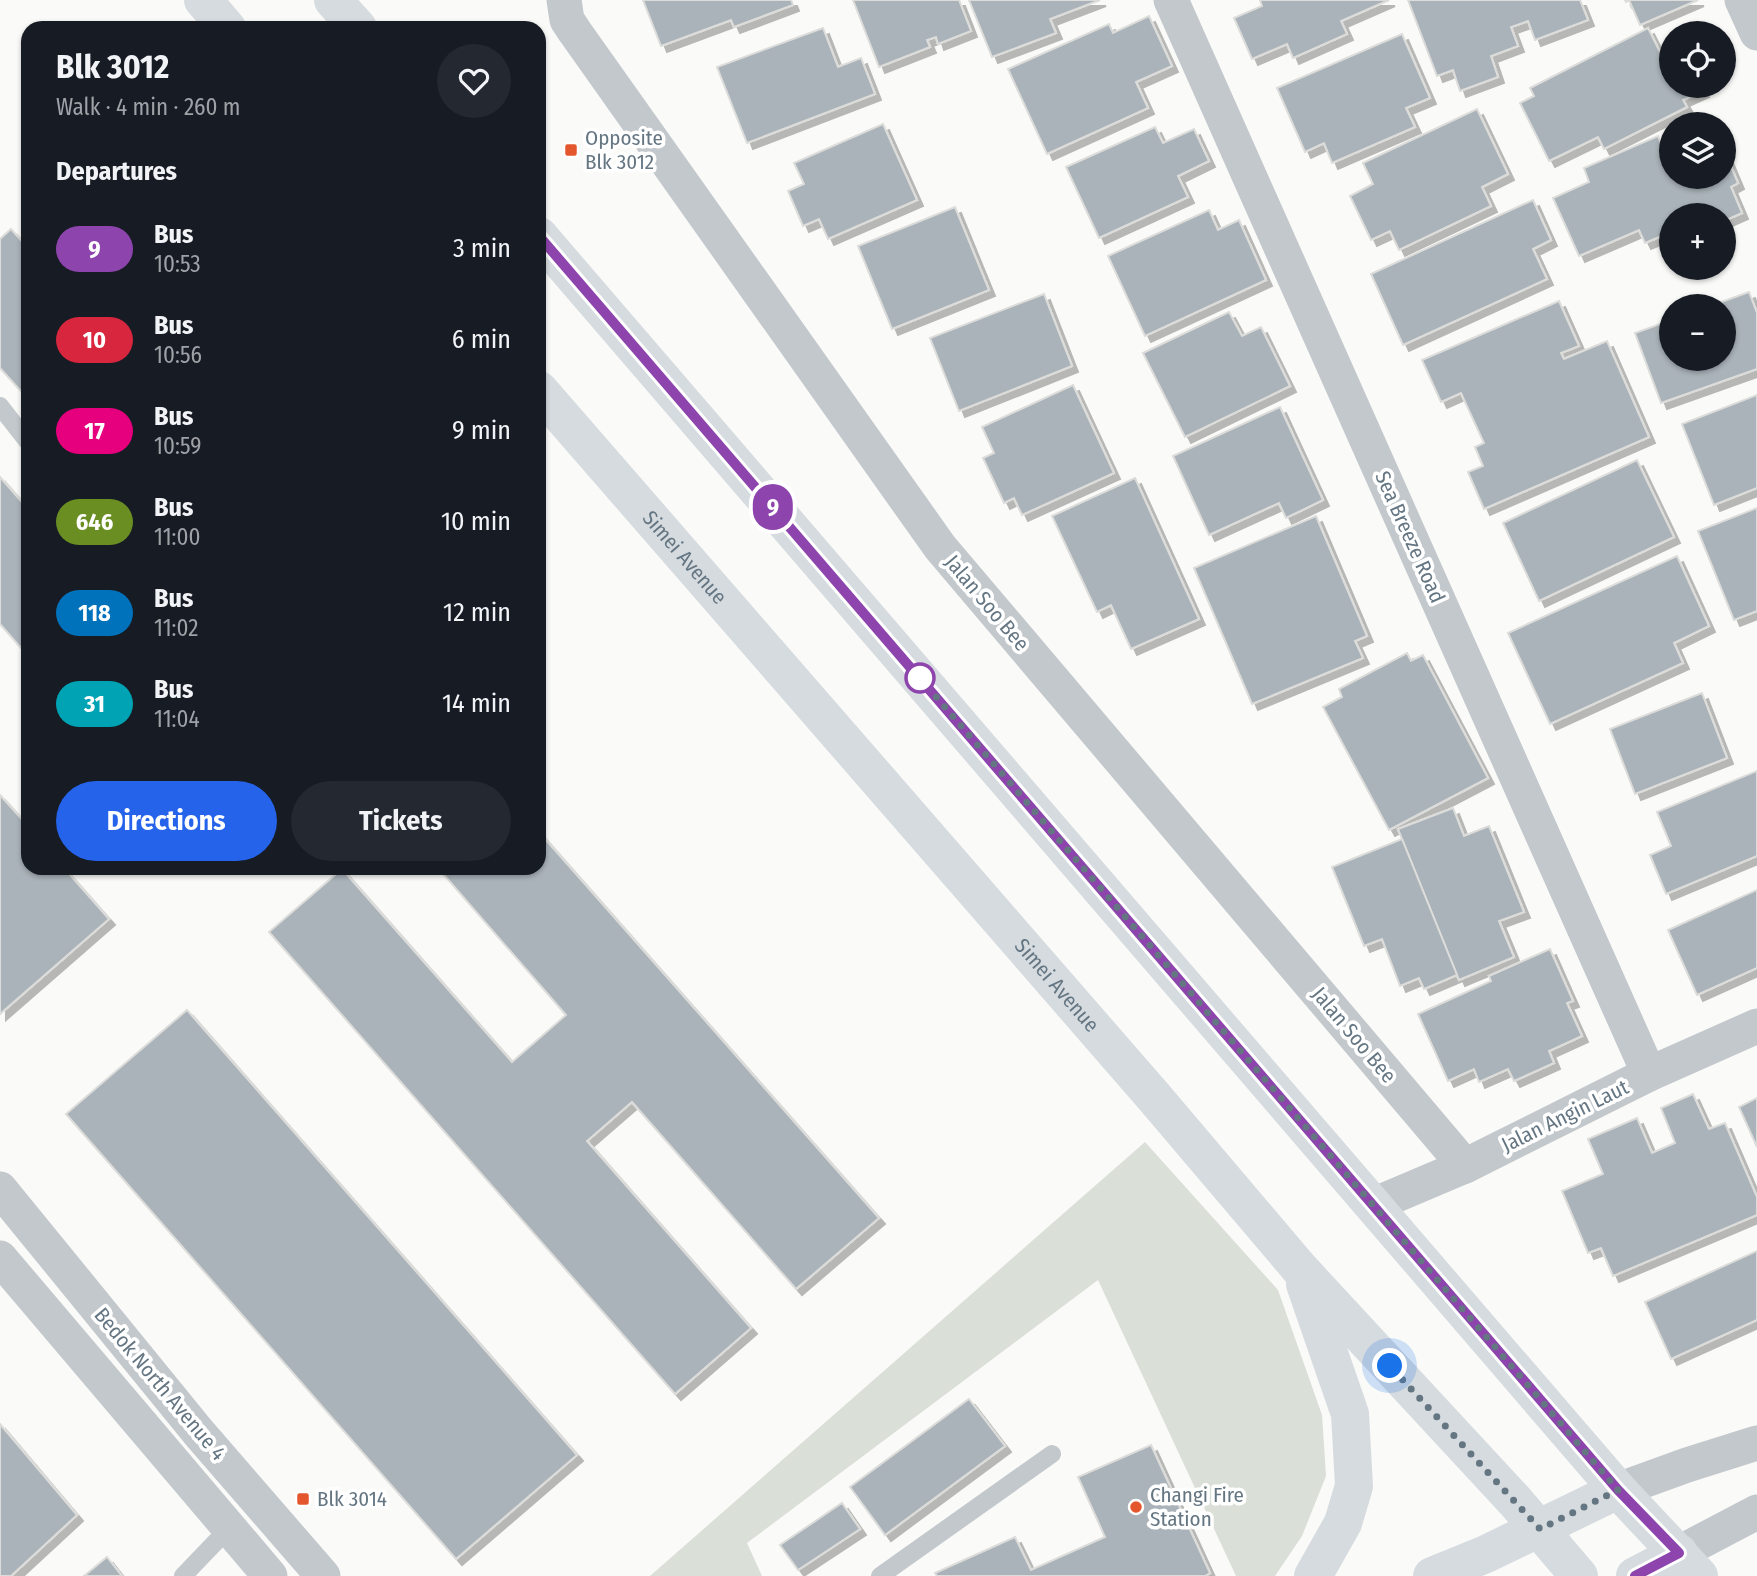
<!DOCTYPE html>
<meta charset="utf-8">
<style>
body{margin:0;font-family:"Fira Sans Condensed",sans-serif;background:#242831;color:#f1f3f6;height:100vh;display:flex;flex-direction:column;font-size:26px;white-space:nowrap}
*{box-sizing:border-box;margin:0}
p{font-size:23px;color:#9ea1a6}
.icon{flex:none;width:38px;height:38px;fill:none;stroke:currentColor;stroke-width:2;stroke-linecap:round;stroke-linejoin:round}
.map{position:relative;flex:1;overflow:hidden}
.panel{position:absolute;left:21px;top:21px;width:525px;height:854px;display:flex;flex-direction:column;background:#171b24;border-radius:21px;box-shadow:0 2px 5px #0004}
.panel>*{flex:none}
.badge{padding:0 14px;border-radius:23px;font-size:24px;line-height:46px}
.buttons{position:absolute;left:1659px;top:21px;display:grid;gap:14px}
.buttons a{display:grid;place-items:center;width:77px;height:77px;border-radius:50%;background:#171b24;box-shadow:0 2px 5px #0004;font-size:35px}
.you{position:absolute;width:35px;height:35px;margin:-18px;border:5px solid #fff;border-radius:50%;background:#1a73e8;box-shadow:0 0 0 10px #1a73e833}
.map>.badge{position:absolute;translate:-50% -50%;box-shadow:0 0 0 4px #fff}
h2{padding:0 35px;font-size:26px;line-height:63px}
.round{display:grid;place-items:center;flex:none;width:74px;height:74px;border-radius:37px;background:#242831}
.overview{display:flex;align-items:center;justify-content:space-between;height:119px;padding:0 35px}
h1{font-size:33px;font-weight:700;line-height:52px}
.action{display:flex;gap:14px;margin-top:auto;padding:14px 35px}
.action a{flex:1;height:80px;border-radius:42px;background:#2563eb;color:#fff;font-size:28px;font-weight:700;line-height:80px;text-align:center}
.action a+a{background:#242831;color:#f1f3f6}
ul{padding:0;list-style:none}
li{display:flex;align-items:center;gap:21px;height:91px;padding:0 35px}
li div{flex:1}
li b{display:block;font-size:26px}
li em{font-style:normal}
li .badge{min-width:77px;font-weight:700;text-align:center}
.map>svg:first-child{display:block}
.green{fill:#dadfd7}
.building{fill:#aab3b9;stroke:#dcdcda;stroke-width:2;filter:url(#shadow)}
.lines{fill:none;stroke-linecap:round;stroke-linejoin:round}
.lane{stroke:#c3c8cc;stroke-width:18}
.street{stroke:#c3c8cc;stroke-width:35}
.secondary{stroke:#d6dbdf;stroke-width:38}
.primary{stroke:#d6dbdf;stroke-width:38}
.line-casing{stroke:#fff;stroke-width:16}
.line{stroke:#8e44ad;stroke-width:10}
.walk{stroke:#657683;stroke-width:7;stroke-dasharray:0 12.6}
.poi-dot{fill:#e4572e;stroke:#fff;stroke-width:2.5}
.stop-dot{fill:#fff;stroke:#8e44ad;stroke-width:3.5}
.labels{text-anchor:middle;dominant-baseline:central;stroke-width:7;stroke-linejoin:round;paint-order:stroke}
.poi-label{font-size:21px;fill:#657683;stroke:#fff;text-anchor:start}
.street-label{font-size:21px;fill:#657683;stroke:#fff}
</style>
<div class="map">
<svg width="1757" height="1576" viewBox="0 0 1757 1576">
<defs>
<filter id="shadow"><feDropShadow dx="6" dy="6" stdDeviation="0" flood-color="#0004"/></filter>
</defs>
<rect width="100%" height="100%" fill="#fafaf8"/>
<!-- green -->
<polygon class="green" points="1145,1142 1278,1290 1322,1415 1326,1476 1302,1536 1275,1576 1236,1576 1098,1280 747,1543 762,1576 650,1576"/>
<!-- building -->
<g class="building">
<polygon points="643,0 791,0 793,5 734,27 731,20 661,46"/>
<polygon points="853,0 959,0 971,31 938,44 936,37 927,40 930,47 879,67"/>
<polygon points="969,0 1100,0 1050,19 1056,33 992,57"/>
<polygon points="1260,0 1389,0 1341,21 1347,34 1293,58 1287,44 1252,59 1234,18 1262,6"/>
<polygon points="1408,0 1580,0 1588,20 1535,40 1528,21 1511,27 1518,46 1491,56 1498,77 1460,91 1453,70 1437,76"/>
<polygon points="1625,0 1698,0 1640,25 1629,0 1626,2"/>
<polygon points="1149,16 1172,66 1136,82 1148,108 1047,154 1008,69 1109,24 1113,33"/>
<polygon points="823,28 838,67 861,58 875,94 747,143 717,67"/>
<polygon points="1648,28 1661,54 1671,49 1671,86 1700,86 1703,91 1683,100 1687,107 1604,149 1598,137 1549,161 1520,103 1534,96 1530,88"/>
<polygon points="1402,34 1430,98 1406,108 1415,127 1332,163 1324,143 1305,152 1277,88"/>
<polygon points="1477,109 1508,174 1482,187 1491,206 1399,250 1390,231 1371,240 1350,196 1373,184 1363,163"/>
<polygon points="883,124 917,200 828,239 819,219 803,226 788,191 804,184 794,163"/>
<polygon points="1155,127 1163,143 1194,129 1209,161 1178,176 1188,197 1099,238 1066,167"/>
<polygon points="1658,136 1663,150 1671,146 1671,177 1724,177 1724,150 1738,183 1731,187 1742,213 1724,221 1724,215 1671,215 1671,232 1645,243 1639,230 1579,256 1553,198 1589,182 1584,168"/>
<polygon points="1533,200 1551,240 1533,249 1547,279 1403,345 1371,274"/>
<polygon points="955,207 989,290 892,329 858,246"/>
<polygon points="1209,210 1218,230 1239,220 1266,280 1145,336 1108,256"/>
<polygon points="11,229 28,248 28,399 0,368 0,239"/>
<polygon points="1749,292 1757,313 1757,369 1661,403 1635,333 1671,320 1671,359 1724,359 1724,306 1710,306"/>
<polygon points="1044,294 1072,366 959,411 930,338"/>
<polygon points="1559,301 1579,346 1561,353 1564,359 1607,341 1649,437 1484,509 1468,472 1483,466 1475,447 1484,443 1461,393 1441,402 1422,360"/>
<polygon points="1229,312 1242,336 1261,327 1290,386 1185,437 1143,353"/>
<polygon points="1073,385 1114,473 1022,515 1014,498 1004,503 983,458 994,453 982,427"/>
<polygon points="1757,395 1757,488 1714,505 1682,424"/>
<polygon points="1280,407 1323,500 1286,518 1279,503 1209,535 1173,456"/>
<polygon points="1637,460 1674,537 1539,601 1503,523"/>
<polygon points="0,477 28,509 28,656 0,624"/>
<polygon points="1135,478 1199,619 1131,649 1111,605 1097,612 1052,516"/>
<polygon points="1757,508 1757,611 1734,620 1698,531"/>
<polygon points="1316,516 1367,636 1355,641 1363,658 1252,704 1194,568"/>
<polygon points="1677,556 1709,626 1674,643 1683,663 1550,724 1508,633"/>
<polygon points="1407,653 1411,661 1423,655 1488,778 1389,830 1323,707 1342,697 1339,689"/>
<polygon points="1702,693 1727,758 1635,794 1610,729"/>
<polygon points="1757,771 1757,856 1666,894 1650,855 1671,846 1657,812"/>
<polygon points="0,795 28,826 28,868 64,868 109,919 0,1014"/>
<polygon points="1453,808 1464,836 1489,826 1524,912 1499,921 1514,957 1459,980 1398,829"/>
<polygon points="539,832 879,1218 796,1289 632,1102 587,1141 751,1328 675,1394 269,932 342,869 512,1062 566,1015 438,868 539,868"/>
<polygon points="1402,839 1457,975 1424,989 1419,978 1400,986 1382,939 1364,946 1332,867"/>
<polygon points="1757,890 1757,968 1697,995 1668,930"/>
<polygon points="1550,949 1573,1001 1567,1003 1582,1036 1549,1051 1554,1063 1514,1081 1508,1069 1479,1082 1474,1069 1448,1081 1418,1014 1491,981 1489,976"/>
<polygon points="187,1010 577,1455 456,1559 66,1114"/>
<polygon points="1693,1094 1709,1129 1725,1123 1757,1197 1757,1215 1613,1276 1601,1248 1588,1253 1562,1191 1603,1174 1588,1139 1637,1118 1652,1153 1675,1143 1661,1108"/>
<polygon points="1757,1098 1757,1147 1739,1107"/>
<polygon points="1757,1251 1757,1320 1671,1359 1645,1302"/>
<polygon points="969,1399 1005,1446 885,1535 850,1487"/>
<polygon points="0,1424 77,1515 11,1576 0,1576"/>
<polygon points="1151,1445 1210,1573 1205,1576 937,1576 935,1573 1015,1537 1031,1570 1105,1537 1078,1477"/>
<polygon points="842,1503 860,1529 798,1570 780,1545"/>
<polygon points="107,1557 122,1576 84,1576"/>
</g>
<g class="lines">
<!-- lane -->
<g class="lane">
<polyline points="0,406 28,442"/>
<polyline points="183,1576 229,1528"/>
<polyline points="880,1576 1052,1454"/>
</g>
<!-- street -->
<g class="street">
<polyline points="564,0 567,20 575,32 940,547 1465,1166"/>
<polyline points="1171,0 1649,1074"/>
<polyline points="1742,0 1757,33"/>
<polyline points="0,1189 199,1433 323,1576"/>
<polyline points="1373,1205 1465,1166 1649,1074 1757,1026"/>
<polyline points="0,1258 270,1576"/>
<polyline points="1618,1490 1687,1465 1757,1443"/>
<polyline points="1679,1553 1757,1512"/>
</g>
<!-- secondary -->
<g class="secondary">
<polyline points="1432,1576 1486,1554 1618,1490"/>
<polyline points="1635,1576 1679,1553"/>
</g>
<!-- primary -->
<g class="primary">
<polyline points="203,0 227,28"/>
<polyline points="333,0 358,28"/>
<polyline points="539,236 1618,1490 1699,1576"/>
<path id="s1" d="M539,390L1154,1097L1300,1269L1515,1501L1579,1576"/>
<polyline points="1305,1284 1350,1414 1354,1486 1343,1523 1313,1576"/>
</g>
</g>
<g class="lines">
<!-- line casing -->
<g class="line-casing">
<polyline id="line" points="539,236 1618,1490 1679,1553 1635,1576"/>
</g>
<!-- line -->
<use href="#line" class="line"/>
<!-- walk -->
<polyline class="walk" points="920,678 1618,1490 1540,1529 1390,1366"/>
</g>
<!-- markers -->
<g class="poi-dot">
<rect x="564" y="143" width="14" height="14" rx="3.5"/>
<rect x="296" y="1492" width="14" height="14" rx="3.5"/>
<circle cx="1136" cy="1507" r="7"/>
</g>
<circle class="stop-dot" cx="920" cy="678" r="14"/>
<g class="labels">
<!-- poi labels -->
<g class="poi-label">
<text x="585" y="138">Opposite<tspan x="585" dy="24">Blk 3012</tspan></text>
<text x="1150" y="1495">Changi Fire<tspan x="1150" dy="24">Station</tspan></text>
<text x="317" y="1499">Blk 3014</text>
</g>
<!-- street labels -->
<g class="street-label">
<text transform="translate(1410 537) rotate(66)">Sea Breeze Road</text>
<text stroke="none"><textPath href="#s1" startOffset="222">Simei Avenue</textPath></text>
<text transform="translate(987 603) rotate(50)">Jalan Soo Bee</text>
<text stroke="none"><textPath href="#s1" startOffset="789">Simei Avenue</textPath></text>
<text transform="translate(1354 1035) rotate(50)">Jalan Soo Bee</text>
<text transform="translate(1565 1116) rotate(-26)">Jalan Angin Laut</text>
<text transform="translate(160 1384) rotate(50)">Bedok North Avenue 4</text>
</g>
</g>
</svg>
<div class="buttons">
<a><svg class="icon" aria-label="locate" viewBox="0 0 24 24"><circle cx="12" cy="12" r="6"/><path d="M12 2v4M12 18v4M2 12h4M18 12h4"/></svg></a>
<a><svg class="icon" aria-label="layers" viewBox="0 0 24 24"><path d="M12 4l9 5-9 5-9-5zM3 14l9 5 9-5"/></svg></a>
<a>+</a>
<a>−</a>
</div>
<div class="you" style="left:1390px;top:1366px"></div>
<b class="badge" style="left:773px;top:507px;background:#8e44ad;color:#fff">9</b>
<section class="panel">
<div class="overview"><div><h1>Blk 3012</h1><p>Walk · 4 min · 260 m</p></div><a class="round"><svg class="icon" aria-label="heart" viewBox="0 0 24 24"><path d="M12 20l-8-8c-3-5 5-10 8-4 3-6 11-1 8 4z"/></svg></a></div>
<h2>Departures</h2>
<ul>
<li><span class="badge" style="background:#8e44ad;color:#fff">9</span><div><b>Bus</b><p>10:53</p></div><em>3 min</em></li>
<li><span class="badge" style="background:#d7263d;color:#fff">10</span><div><b>Bus</b><p>10:56</p></div><em>6 min</em></li>
<li><span class="badge" style="background:#e6007e;color:#fff">17</span><div><b>Bus</b><p>10:59</p></div><em>9 min</em></li>
<li><span class="badge" style="background:#6b8e23;color:#fff">646</span><div><b>Bus</b><p>11:00</p></div><em>10 min</em></li>
<li><span class="badge" style="background:#0072bc;color:#fff">118</span><div><b>Bus</b><p>11:02</p></div><em>12 min</em></li>
<li><span class="badge" style="background:#00a3b4;color:#fff">31</span><div><b>Bus</b><p>11:04</p></div><em>14 min</em></li>
</ul>
<div class="action"><a>Directions</a><a>Tickets</a></div>
</section>
</div>
